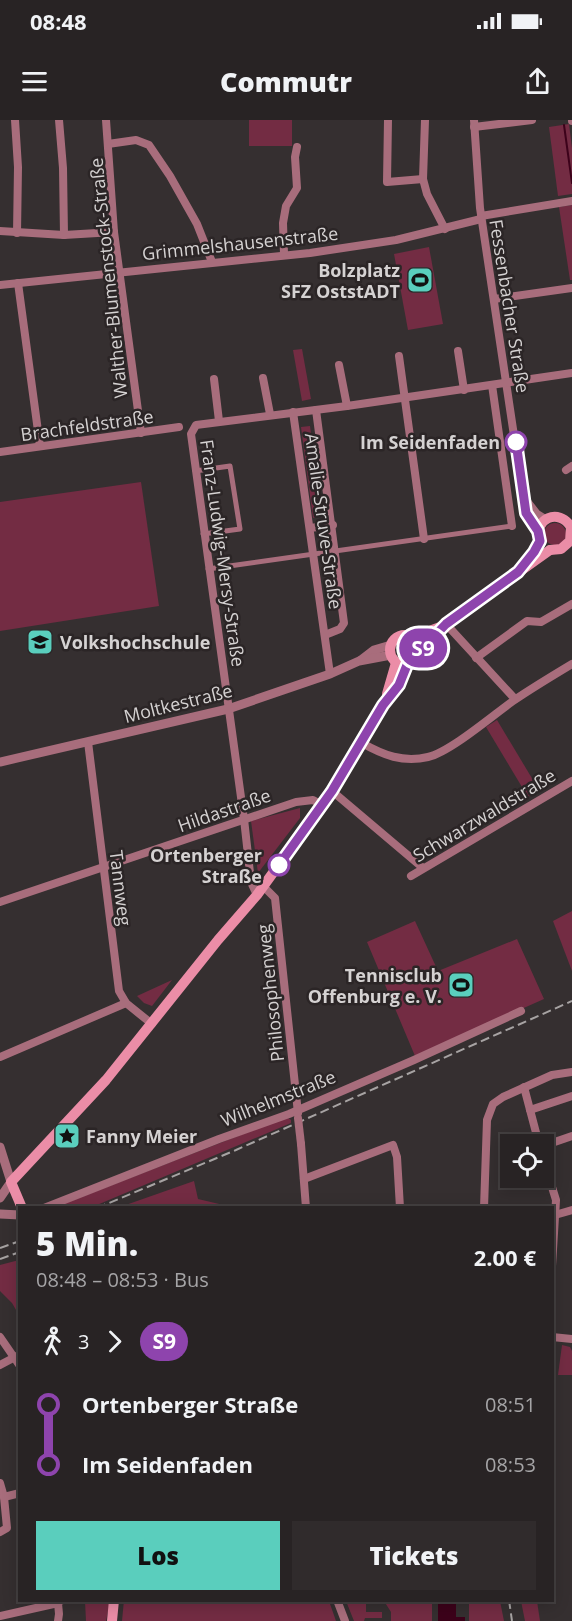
<!DOCTYPE html>
<html lang="de">
<meta charset="utf-8">
<style>
body{margin:0;font-family:"Open Sans",sans-serif;background:#302b2c;color:#f1f3f6;height:100vh;display:flex;flex-direction:column;font-size:22px;white-space:nowrap}
*{box-sizing:border-box;margin:0}
p{font-size:20px;color:#a5a4a6}
.icon{flex:none;width:33px;height:33px;fill:none;stroke:currentColor;stroke-width:2;stroke-linecap:round;stroke-linejoin:round}
.map{position:relative;flex:1;overflow:hidden}
.panel{position:absolute;left:18px;top:1086px;width:536px;height:396px;display:flex;flex-direction:column;background:#282324;border-radius:0px;box-shadow:0 3px 15px #0003,0 0 0 2px #444041}
.panel>*{flex:none}
.badge{padding:0 12px;border-radius:20px;font-size:21px;line-height:39px}
.fabs{position:absolute;left:500px;top:1014px;display:grid;gap:12px}
.fabs a{display:grid;place-items:center;width:54px;height:54px;border-radius:0px;background:#282324;box-shadow:0 3px 15px #0003,0 0 0 2px #444041;font-size:30px}
.map>.badge{position:absolute;translate:-50% -50%;box-shadow:0 0 0 3px #fff}
.legs{display:flex;align-items:center;gap:9px;height:66px;padding:0 18px;font-size:20px}
.legs p{margin-inline-start:auto}
.overview{display:flex;align-items:center;justify-content:space-between;height:102px;padding:0 18px}
h1{font-size:33px;font-weight:800;line-height:45px}
.action{display:flex;gap:12px;margin-top:auto;padding:12px 18px}
.action a{flex:1;height:69px;border-radius:0px;background:#5acebd;color:#111;font-size:24px;font-weight:800;line-height:69px;text-align:center}
.action a+a{background:#302b2c;color:#f1f3f6}
ul{padding:0 18px;list-style:none}
li{display:flex;align-items:center;gap:21px;height:60px;font-size:22px}
li i{display:grid;place-items:center;width:9px;height:100%;margin:0 8px;background:currentColor}
li i::after{content:'';width:15px;height:15px;margin:-8px;border:4px solid;border-radius:50%;background:#282324}
li p{margin-inline-start:auto}
li:first-child i{background:linear-gradient(#0000 50%,currentColor 0)}
li:last-child i{background:linear-gradient(currentColor 50%,#0000 0)}
.status{display:flex;justify-content:space-between;align-items:center;height:42px;padding:0 30px;background:#282324;direction:ltr}
.status svg{height:16px;fill:currentColor}
header{display:flex;justify-content:space-between;align-items:center;height:78px;padding:0 18px;background:#282324;font-size:27px;font-weight:800}
.map>svg:first-child{display:block}
.green{fill:#732c43}
.water{fill:#3c021a}
.lines{fill:none;stroke-linecap:round;stroke-linejoin:round}
.stream{stroke:#3c021a;stroke-width:2}
.pedestrian{stroke:#a86d7c;stroke-width:5}
.minor{stroke:#a86d7c;stroke-width:8}
.tertiary{stroke:#a86d7c;stroke-width:9}
.secondary{stroke:#eb8da7;stroke-width:10}
.rail{stroke:#a7a3a3;stroke-width:2;stroke-dasharray:9 4.5;stroke-linecap:butt}
.minor-bridge{stroke:#a86d7c;stroke-width:8}
.line-1-casing{stroke:#fff;stroke-width:14}
.line-1{stroke:#8e44ad;stroke-width:9}
.stop-1-dot{fill:#fff;stroke:#8e44ad;stroke-width:3}
.labels{text-anchor:middle;dominant-baseline:central;stroke-width:5;stroke-linejoin:round;paint-order:stroke}
.street-label{font-size:18px;fill:#d5d2d2;stroke:#2b2526}
.poi-label{font-size:18px;font-weight:bold;fill:#d5d2d2;stroke:#2b2526;text-anchor:end}
.stop-label{font-size:18px;font-weight:bold;fill:#d5d2d2;stroke:#2b2526;text-anchor:end}
</style>
<div class="status"><b>08:48</b><svg viewBox="0 0 49 12"><path d="M0 12V9h3v3zM5 12V6h3v6zM10 12V3h3v9zM15 12V0h3v12zM26 1h20v11H26zM47 4h2v5h-2z"/></svg></div>
<header><svg class="icon" aria-label="menu" viewBox="0 0 24 24"><path d="M4 6h16M4 12h16M4 18h16"/></svg>Commutr<svg class="icon" aria-label="share" viewBox="0 0 24 24"><path d="M12 15V3M7 8l5-5 5 5M5 13v7h14v-7"/></svg></header>
<div class="map">
<svg width="572" height="1501" viewBox="0 0 572 1501">
<rect width="100%" height="100%" fill="#352f30"/>
<!-- green -->
<g class="green">
<rect x="249" y="0" width="43" height="26"/>
<polygon points="569,4 572,28 572,74 558,76 549,7"/>
<polygon points="572,85 572,160 570,160 559,87"/>
<polygon points="429,127 443,204 408,210 394,134"/>
<polygon points="302,229 311,279 302,281 293,230"/>
<polygon points="310,306 322,396 313,398 301,307"/>
<polygon points="141,362 159,486 0,511 0,382"/>
<circle cx="555" cy="414" r="11"/>
<polygon points="497,600 539,670 528,677 486,607"/>
<polygon points="300,688 300,698 258,753 251,701"/>
<polygon points="572,791 572,851 553,801"/>
<polygon points="415,801 438,851 517,819 544,879 415,936 367,822"/>
<polygon points="172,860 152,886 144,883 137,876"/>
<polygon points="287,997 291,1000 291,1003 97,1085 91,1087 53,1088"/>
<polygon points="194,1061 198,1079 232,1087 120,1087"/>
<polygon points="19,1140 20,1140 19,1195 12,1183 0,1171 0,1145"/>
<polygon points="562,1225 570,1227 572,1231 572,1255 558,1255"/>
<polygon points="124,1480 329,1481 336,1501 122,1501"/>
<polygon points="85,1481 110,1481 106,1501 86,1501"/>
<polygon points="346,1481 366,1481 366,1492 382,1492 382,1498 365,1498 364,1501 354,1501"/>
<polygon points="384,1481 432,1481 432,1501 391,1501 391,1492"/>
<polygon points="469,1481 500,1481 504,1501 469,1501"/>
<polygon points="521,1481 537,1481 540,1501 525,1501"/>
</g>
<!-- water -->
<polygon class="water" points="438,1481 456,1481 456,1497 465,1497 465,1501 438,1501"/>
<g class="lines">
<!-- stream -->
<polyline class="stream" points="564,5 572,63"/>
<!-- pedestrian -->
<g class="pedestrian">
<polyline points="195,351 230,346 240,409 203,414"/>
<polyline points="208,449 512,406"/>
<polyline points="58,1483 68,1480"/>
</g>
<!-- minor -->
<g class="minor">
<polyline points="15,0 18,47 17,113"/>
<polyline points="59,0 63,48 64,115"/>
<polyline points="106,0 114,112 141,313"/>
<polyline points="388,0 387,62 423,59"/>
<polyline points="425,0 423,59 427,74 445,109"/>
<polyline points="474,0 480,88 523,376 527,393 538,410"/>
<polyline points="572,0 572,1"/>
<polyline points="474,7 532,0"/>
<polyline points="108,24 136,20 149,25 170,56 197,104 212,142"/>
<polyline points="481,96 572,81"/>
<polyline points="0,111 64,115 114,112"/>
<polyline points="284,134 283,103 286,86 297,68 295,37 297,27"/>
<polyline points="18,163 40,326"/>
<polyline points="0,165 310,133 396,120 481,99"/>
<polyline points="494,179 572,168"/>
<polyline points="458,231 464,270"/>
<polyline points="399,236 424,419"/>
<polyline points="339,245 347,286"/>
<polyline points="263,258 270,294"/>
<polyline points="214,259 219,301"/>
<polyline points="492,265 512,406"/>
<polyline points="316,290 344,503 340,509 325,515"/>
<polyline points="293,292 330,554"/>
<polyline points="0,332 179,307"/>
<polyline points="566,350 572,346"/>
<polyline points="526,380 537,394 545,399"/>
<polyline points="310,408 333,405"/>
<polyline points="446,504 515,579"/>
<polyline points="476,538 527,501 541,502 572,484"/>
<polyline points="88,622 119,871 126,883 152,904"/>
<path d="M362,623C383,635 403,643 428,637C450,632 492,596 513,581C532,568 552,556 572,544"/>
<polyline points="332,671 423,748"/>
<polyline points="411,756 572,661"/>
<polyline points="263,766 275,778 298,993"/>
<polyline points="257,775 251,762 244,699 191,314 196,305 347,286 572,253"/>
<polyline points="0,782 296,682 313,680 322,685"/>
<polyline points="0,937 126,883"/>
<polyline points="524,967 539,1024"/>
<polyline points="530,990 572,976"/>
<polyline points="301,1024 306,1088"/>
<polyline points="543,1026 572,1016"/>
<polyline points="543,1038 556,1080 552,1146"/>
<polyline points="304,1059 393,1025 397,1037 400,1088"/>
<polyline points="44,1088 219,1019 289,994 414,940 521,891"/>
<polyline points="484,1088 487,1000 493,984 503,977 552,955 572,952"/>
<polyline points="555,1095 572,1090"/>
<polyline points="0,1217 20,1246"/>
<polyline points="552,1217 572,1219"/>
<polyline points="0,1245 17,1236"/>
<polyline points="0,1363 4,1377 7,1408 0,1412"/>
<polyline points="4,1377 20,1373"/>
<polyline points="337,1480 345,1501"/>
<polyline points="0,1496 58,1483 59,1494 58,1501"/>
</g>
<!-- tertiary -->
<g class="tertiary">
<polyline points="361,540 374,530 391,525"/>
<polyline points="0,642 228,589 330,554 359,541 391,535"/>
<polyline points="0,1027 11,1062 0,1078"/>
<polyline points="0,1094 20,1095"/>
</g>
<!-- secondary -->
<g class="secondary">
<path d="M540,421C532,399 559,387 571,407L570,421L561,429L550,430"/>
<polyline points="524,445 534,432 540,421"/>
<circle cx="405" cy="530" r="15"/>
<polyline points="413,517 443,506"/>
<polyline points="420,531 446,504 550,430"/>
<polyline points="387,574 396,543"/>
<polyline points="22,1088 11,1062 106,960 218,820 257,775 332,671 383,585 399,565 407,545"/>
<polyline points="112,1501 114,1480"/>
</g>
<!-- rail -->
<g class="rail">
<polyline points="97,1088 236,1030 572,881"/>
<polyline points="0,1128 20,1121"/>
<polyline points="0,1139 20,1132"/>
<polyline points="509,1480 512,1501"/>
</g>
<!-- minor-bridge -->
<polyline class="minor-bridge" points="298,998 301,1024"/>
</g>
<g class="lines">
<!-- line-1 casing -->
<g class="line-1-casing">
<polyline id="line-1" points="279,745 332,671 383,585 399,565 407,545 416,540 420,531 446,504 518,452 534,432 540,421 538,411 526,393 516,322"/>
</g>
<!-- line-1 -->
<use href="#line-1" class="line-1"/>
</g>
<!-- icons -->
<defs>
<g id="stadium-square" transform="scale(1.35)"><rect x="-9" y="-9" width="18" height="18" rx="4" fill="#5acebd" stroke="#2b2526"/><path d="M0-5a6.5 5 0 1 0 0 10a6.5 5 0 1 0 0-10ZM-3.5-1.8h7v3.6h-7Z" fill="#111"/></g>
<g id="university-square" transform="scale(1.35)"><rect x="-9" y="-9" width="18" height="18" rx="4" fill="#5acebd" stroke="#2b2526"/><path d="M0-5L7-2L0 1L-7-2ZM-4 1L0 2.5L4 1V4Q0 6-4 4Z" fill="#111"/></g>
<g id="sight-square" transform="scale(1.35)"><rect x="-9" y="-9" width="18" height="18" rx="4" fill="#5acebd" stroke="#2b2526"/><path d="M0-6L1.8-2.2L6-1.7L2.9 1.2L3.7 5.4L0 3.3L-3.7 5.4L-2.9 1.2L-6-1.7L-1.8-2.2Z" fill="#111"/></g>
</defs>
<g fill-rule="evenodd">
<use href="#stadium-square" x="420" y="160"/>
<use href="#university-square" x="40" y="522"/>
<use href="#stadium-square" x="461" y="865"/>
<use href="#sight-square" x="67" y="1016"/>
</g>
<!-- markers -->
<g class="stop-1-dot">
<circle cx="516" cy="322" r="10"/>
<circle cx="279" cy="745" r="10"/>
</g>
<g class="labels">
<!-- street labels -->
<g class="street-label">
<text transform="translate(240 123) rotate(-6)">Grimmelshausenstraße</text>
<text transform="translate(108 158) rotate(-96)">Walther-Blumenstock-Straße</text>
<text transform="translate(510 186) rotate(81)">Fessenbacher Straße</text>
<text transform="translate(87 305) rotate(-8)">Brachfeldstraße</text>
<text transform="translate(324 401) rotate(82)">Amalie-Struve-Straße</text>
<text transform="translate(223 433) rotate(82)">Franz-Ludwig-Mersy-Straße</text>
<text transform="translate(178 583) rotate(-14)">Moltkestraße</text>
<text transform="translate(224 690) rotate(-19)">Hildastraße</text>
<text transform="translate(484 695) rotate(-31)">Schwarzwaldstraße</text>
<text transform="translate(121 768) rotate(83)">Tannweg</text>
<text transform="translate(270 873) rotate(-96)">Philosophenweg</text>
<text transform="translate(278 978) rotate(-22)">Wilhelmstraße</text>
</g>
<!-- poi labels -->
<g class="poi-label">
<text x="400" y="150">Bolzplatz<tspan x="400" dy="21">SFZ OststADT</tspan></text>
<text x="60" y="522" text-anchor="start">Volkshochschule</text>
<text x="442" y="855">Tennisclub<tspan x="442" dy="21">Offenburg e. V.</tspan></text>
<text x="86" y="1016" text-anchor="start">Fanny Meier</text>
</g>
<!-- stop labels -->
<g class="stop-label">
<text x="500" y="322">Im Seidenfaden</text>
<text x="262" y="735">Ortenberger<tspan x="262" dy="21">Straße</tspan></text>
</g>
</g>
</svg>
<div class="fabs">
<a><svg class="icon" aria-label="locate" viewBox="0 0 24 24"><circle cx="12" cy="12" r="6"/><path d="M12 2v4M12 18v4M2 12h4M18 12h4"/></svg></a>
</div>
<b class="badge" style="left:423px;top:528px;background:#8e44ad;color:#fff">S9</b>
<section class="panel">
<div class="overview"><div><h1>5 Min.</h1><p>08:48 – 08:53 · Bus</p></div><b>2.00 €</b></div>
<div class="legs"><svg class="icon" aria-label="walk" viewBox="0 0 24 24"><circle cx="13" cy="4" r="2"/><path d="M13 8l-2 6 4 7M11 14l-3 7M7 12l3-4h3l4 4"/></svg>3<svg class="icon" aria-label="forward" viewBox="0 0 24 24"><path d="M9 5l7 7-7 7"/></svg><b class="badge" style="background:#8e44ad;color:#fff">S9</b></div>
<ul>
<li><i style="color:#8e44ad"></i><b>Ortenberger Straße</b><p>08:51</p></li>
<li><i style="color:#8e44ad"></i><b>Im Seidenfaden</b><p>08:53</p></li>
</ul>
<div class="action"><a>Los</a><a>Tickets</a></div>
</section>
</div>
